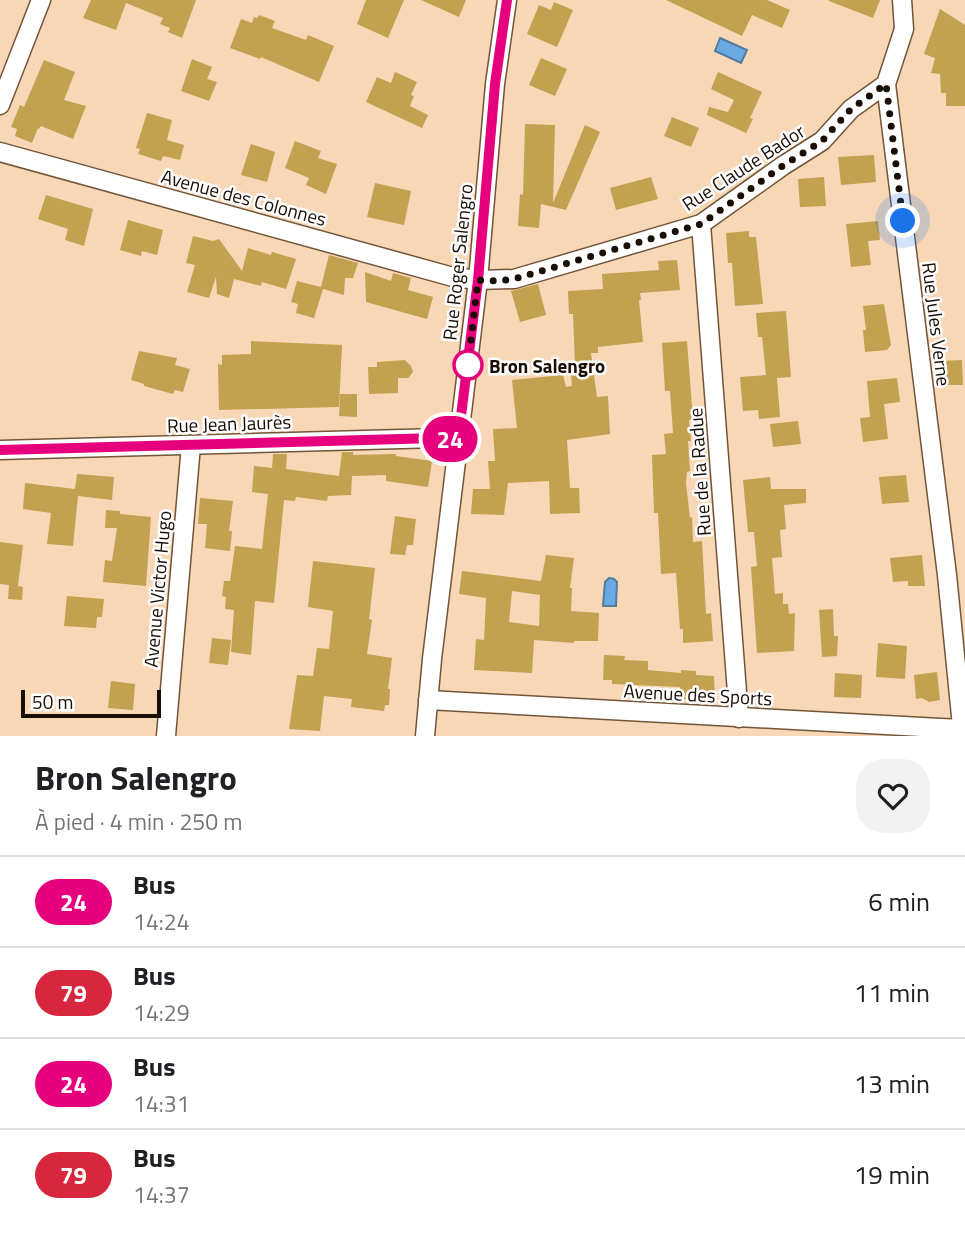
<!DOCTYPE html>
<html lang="fr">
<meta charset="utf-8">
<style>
body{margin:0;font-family:"Titillium Web",sans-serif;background:#f2f2f2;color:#202124;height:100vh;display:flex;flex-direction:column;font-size:26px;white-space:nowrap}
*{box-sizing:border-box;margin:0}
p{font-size:23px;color:#757577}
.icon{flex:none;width:38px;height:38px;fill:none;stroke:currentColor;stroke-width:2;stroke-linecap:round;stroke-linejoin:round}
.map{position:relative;height:736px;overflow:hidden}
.sheet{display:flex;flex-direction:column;background:#fff;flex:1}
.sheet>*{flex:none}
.badge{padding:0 14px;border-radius:23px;font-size:24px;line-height:46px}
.scale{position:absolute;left:21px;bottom:18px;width:140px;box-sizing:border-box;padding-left:7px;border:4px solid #190e03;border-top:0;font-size:19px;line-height:24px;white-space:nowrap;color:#190e03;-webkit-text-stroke:5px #fefefe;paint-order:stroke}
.you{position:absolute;width:35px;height:35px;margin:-18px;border:5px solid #fff;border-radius:50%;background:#1a73e8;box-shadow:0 0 0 10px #1a73e833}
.map>.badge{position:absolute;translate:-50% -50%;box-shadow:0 0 0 4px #fff}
.round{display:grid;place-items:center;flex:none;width:74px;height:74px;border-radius:28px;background:#f2f2f2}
.overview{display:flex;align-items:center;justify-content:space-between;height:119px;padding:0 35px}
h1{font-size:33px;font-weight:700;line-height:52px}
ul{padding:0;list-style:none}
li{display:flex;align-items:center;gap:21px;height:91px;padding:0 35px;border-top:2px solid #e0e0e0}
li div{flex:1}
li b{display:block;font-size:26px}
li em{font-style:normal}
li .badge{min-width:77px;font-weight:700;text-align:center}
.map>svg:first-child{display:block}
.water{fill:#6aaae3;stroke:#527ba0;stroke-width:2}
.building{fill:#c2a150;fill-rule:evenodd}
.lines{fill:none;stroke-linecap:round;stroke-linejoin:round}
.street-casing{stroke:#725538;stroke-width:21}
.street{stroke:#fff;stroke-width:18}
.line-casing{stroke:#fff;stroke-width:16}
.line{stroke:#e6007e;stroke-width:10}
.walk{stroke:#190e03;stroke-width:7;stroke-dasharray:0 12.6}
.stop-dot{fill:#fff;stroke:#e6007e;stroke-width:3.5}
.labels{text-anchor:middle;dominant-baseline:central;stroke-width:5;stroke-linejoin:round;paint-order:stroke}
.street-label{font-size:19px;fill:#190e03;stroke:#fefefe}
.stop-label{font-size:19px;font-weight:bold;fill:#190e03;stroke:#fefefe;text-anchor:start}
</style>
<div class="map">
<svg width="965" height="736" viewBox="0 0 965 736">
<rect width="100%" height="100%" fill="#f8d7b6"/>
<!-- water -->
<g class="water">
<polygon points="720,38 747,50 741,63 715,51"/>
<polygon points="609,578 614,579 617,582 616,606 603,606 605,582"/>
</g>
<!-- building -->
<g class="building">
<polygon points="91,0 196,0 182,38 168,32 170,28 160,24 163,18 126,3 116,30 83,18"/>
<polygon points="366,0 404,0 388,38 357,24"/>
<polygon points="421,0 466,0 459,17"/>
<polygon points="666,0 767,0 790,10 782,28 752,15 742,36"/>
<polygon points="829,0 880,0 873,18 829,1"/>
<polygon points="554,2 573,10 557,47 527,34 539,5 551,10"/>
<polygon points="940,9 965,25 965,106 946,106 946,93 941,93 940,74 931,73 935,58 924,54"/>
<polygon points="259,15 275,21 272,28 306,40 308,35 334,46 319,82 261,57 260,59 230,48 241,19 252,23 254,17 257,18"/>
<polygon points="541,58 567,69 555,96 529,85"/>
<polygon points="192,59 212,67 207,79 217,82 209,101 181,91"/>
<polygon points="44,60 75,72 64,100 86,106 73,139 41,126 39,129 38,128 32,143 15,136 17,129 11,127 20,105 24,107"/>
<polygon points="395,72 417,82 411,95 414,96 410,106 428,115 422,128 366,102 377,77 391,83"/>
<polygon points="718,72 762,92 750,118 753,119 746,133 707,115 709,107 728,112 734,100 711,89"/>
<polygon points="147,113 172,120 167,140 184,145 180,160 163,156 161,161 138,154 140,149 136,148"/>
<polygon points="672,117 699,128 691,147 664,136"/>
<polygon points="525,124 555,125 553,203 585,125 600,132 566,210 541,204 539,228 518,226 520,194 523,195"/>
<polygon points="295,141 321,151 318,158 337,164 326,194 306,185 309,178 285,168"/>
<polygon points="251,144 275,152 267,182 241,175"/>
<polygon points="874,155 876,182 841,185 838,157"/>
<polygon points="651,177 658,199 616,210 610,188"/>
<polygon points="824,177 826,206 800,207 798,179"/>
<polygon points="375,183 411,191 404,225 367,217"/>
<polygon points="46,195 93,209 84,246 65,240 68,229 38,219"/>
<polygon points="128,220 163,230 157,255 142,251 141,256 120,250"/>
<polygon points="878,221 880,240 868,241 871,265 851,267 846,224"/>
<polygon points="749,231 749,237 756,237 763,304 735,306 732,263 728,263 726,233"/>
<polygon points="193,236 213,241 219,239 242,271 248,248 271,255 272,252 296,259 286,289 262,282 261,286 234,279 229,298 217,294 216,277 209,298 187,292 195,265 186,263"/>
<polygon points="329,255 358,263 353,278 345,278 344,295 323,289 314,318 296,313 298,304 291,302 297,281 321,287"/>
<polygon points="677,260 680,290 640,293 641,300 639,300 643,342 598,347 598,353 591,353 597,397 608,396 610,434 567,440 570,488 579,488 580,513 550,514 549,481 508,483 504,515 471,514 473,489 490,489 488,461 495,461 493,429 517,428 512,380 563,375 566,387 572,386 571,374 575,373 575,366 573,314 569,314 568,291 603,289 602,274 659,270 658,261"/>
<polygon points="365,272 391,281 393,273 411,278 408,290 433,297 427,319 366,302"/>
<polygon points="538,284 546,315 520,322 511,291"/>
<polygon points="884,304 891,345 887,350 865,352 863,330 866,330 863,306"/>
<polygon points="786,311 791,377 777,378 780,417 759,419 758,410 743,411 740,377 766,375 762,337 758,337 756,313"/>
<polygon points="251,341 342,345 339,407 219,410 218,364 222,365 222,355 251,354"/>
<polygon points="687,341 693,420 689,420 691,441 688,441 690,471 687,472 686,483 690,518 692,517 693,542 702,541 706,614 711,613 713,641 683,643 683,629 680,629 676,573 661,574 658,513 654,513 652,455 666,454 664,434 673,433 670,391 665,391 662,343"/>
<polygon points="139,351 177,358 175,365 190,369 183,392 175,390 173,394 144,386 144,384 131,380"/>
<polygon points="405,360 411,366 413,372 408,378 398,378 398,393 369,394 368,367 377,367 377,362"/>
<polygon points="962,360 963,385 941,385 940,361"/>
<polygon points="897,378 900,402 884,404 888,439 863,442 860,418 870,417 867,381"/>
<polygon points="340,394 357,394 357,417 339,416"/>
<polygon points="798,421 801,444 773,447 770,424"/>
<polygon points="342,452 353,452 353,455 396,454 396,456 432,461 428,487 386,481 386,475 352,476 351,495 328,496 327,501 296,497 295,501 284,500 274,603 255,601 251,655 231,652 234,610 225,609 226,597 222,596 224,581 230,581 235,546 262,549 268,494 252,492 254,466 272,468 273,454 287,454 286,469 339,476"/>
<polygon points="77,474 114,477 112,500 78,496 73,546 47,544 51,513 23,509 25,483 75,489"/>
<polygon points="906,475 909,502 882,504 879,477"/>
<polygon points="770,477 771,489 806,489 806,503 784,505 786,529 780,530 782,557 772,558 775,594 783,593 783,604 788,604 789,614 795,613 794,651 757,653 751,567 757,566 754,532 748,532 743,480"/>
<polygon points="200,498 233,501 229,531 232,531 230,551 205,548 207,524 198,524"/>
<polygon points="106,510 120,511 120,514 151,517 146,586 103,582 105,560 112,561 117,528 105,528"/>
<polygon points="395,516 416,519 413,545 407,545 405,555 390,554"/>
<polygon points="0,542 23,545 18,586 23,587 22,600 8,599 9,585 0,584"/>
<path d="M546,555L574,558L570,588H572L571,611L599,613L598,641H574V643L534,640L532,673L474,670L476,639L484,640L486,598L459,594L462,571L541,581ZM512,591L540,595L539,626L509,622Z"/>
<polygon points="922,555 925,586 908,586 908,581 893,582 890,558"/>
<polygon points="313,561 375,568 369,619 372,620 367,654 392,658 388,689 390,689 389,705 385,705 384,711 351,707 352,699 324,696 320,731 289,729 297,675 313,676 317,648 329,649 333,611 308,607"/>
<polygon points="67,596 104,599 102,617 97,617 96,628 64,626"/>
<polygon points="833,609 834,636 838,636 837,656 822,657 819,610"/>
<polygon points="212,638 231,640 228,665 209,663"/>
<polygon points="878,643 907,646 905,679 876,677"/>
<polygon points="604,655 625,656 624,660 648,661 648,670 681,673 681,670 696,671 696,675 714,676 715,700 679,699 680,687 612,684 612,680 603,680"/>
<polygon points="937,672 940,700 929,702 922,698 916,699 914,675"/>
<polygon points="835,673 862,675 861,698 834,697"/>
<polygon points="111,681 135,684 133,710 108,708"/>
</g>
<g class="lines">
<!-- street casing -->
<g class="street-casing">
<g id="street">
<polyline points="886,84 947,575 963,736"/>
<polyline points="0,105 41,0"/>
<polyline points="0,152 453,277 478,280 514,279 701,224 784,165 822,141 851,109 886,84 904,29 902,0"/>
<polyline points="701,224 739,718"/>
<polyline points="0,450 438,438 459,440"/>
<polyline points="428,700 940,728 965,729"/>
<polyline points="166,736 191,445"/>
<polyline points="425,736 432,659 478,280 495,84 507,0"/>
</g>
</g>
<!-- street -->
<use href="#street" class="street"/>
</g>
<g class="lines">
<!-- line casing -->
<g class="line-casing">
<polyline id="line" points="0,450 438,438 458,440 478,280 495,84 507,0"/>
</g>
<!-- line -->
<use href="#line" class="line"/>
<!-- walk -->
<polyline class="walk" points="468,365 478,280 498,281 514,279 701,224 784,165 822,141 851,109 886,84 903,221"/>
</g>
<!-- markers -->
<circle class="stop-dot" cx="468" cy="365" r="14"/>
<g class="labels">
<!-- street labels -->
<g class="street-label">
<text transform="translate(743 167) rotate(-33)">Rue Claude Bador</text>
<text transform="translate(244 197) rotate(15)">Avenue des Colonnes</text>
<text transform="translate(457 262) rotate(-84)">Rue Roger Salengro</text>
<text transform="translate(937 324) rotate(83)">Rue Jules Verne</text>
<text transform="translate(229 423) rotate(-2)">Rue Jean Jaurès</text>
<text transform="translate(699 472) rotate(-94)">Rue de la Radue</text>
<text transform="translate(157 589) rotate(-85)">Avenue Victor Hugo</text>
<text transform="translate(698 694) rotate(3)">Avenue des Sports</text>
</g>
<!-- stop labels -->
<g class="stop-label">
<text x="489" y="365">Bron Salengro</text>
</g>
</g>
</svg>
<div class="scale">50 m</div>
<div class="you" style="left:903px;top:221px"></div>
<b class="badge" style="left:450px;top:439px;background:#e6007e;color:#fff">24</b>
</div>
<section class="sheet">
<div class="overview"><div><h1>Bron Salengro</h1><p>À pied · 4 min · 250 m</p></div><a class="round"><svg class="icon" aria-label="heart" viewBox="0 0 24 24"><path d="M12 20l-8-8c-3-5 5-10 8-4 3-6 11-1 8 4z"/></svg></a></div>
<ul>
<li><span class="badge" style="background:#e6007e;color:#fff">24</span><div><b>Bus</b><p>14:24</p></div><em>6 min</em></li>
<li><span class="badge" style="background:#d7263d;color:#fff">79</span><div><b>Bus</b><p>14:29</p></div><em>11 min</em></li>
<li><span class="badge" style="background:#e6007e;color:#fff">24</span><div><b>Bus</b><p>14:31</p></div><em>13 min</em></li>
<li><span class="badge" style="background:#d7263d;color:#fff">79</span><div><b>Bus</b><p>14:37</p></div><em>19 min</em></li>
</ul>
</section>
